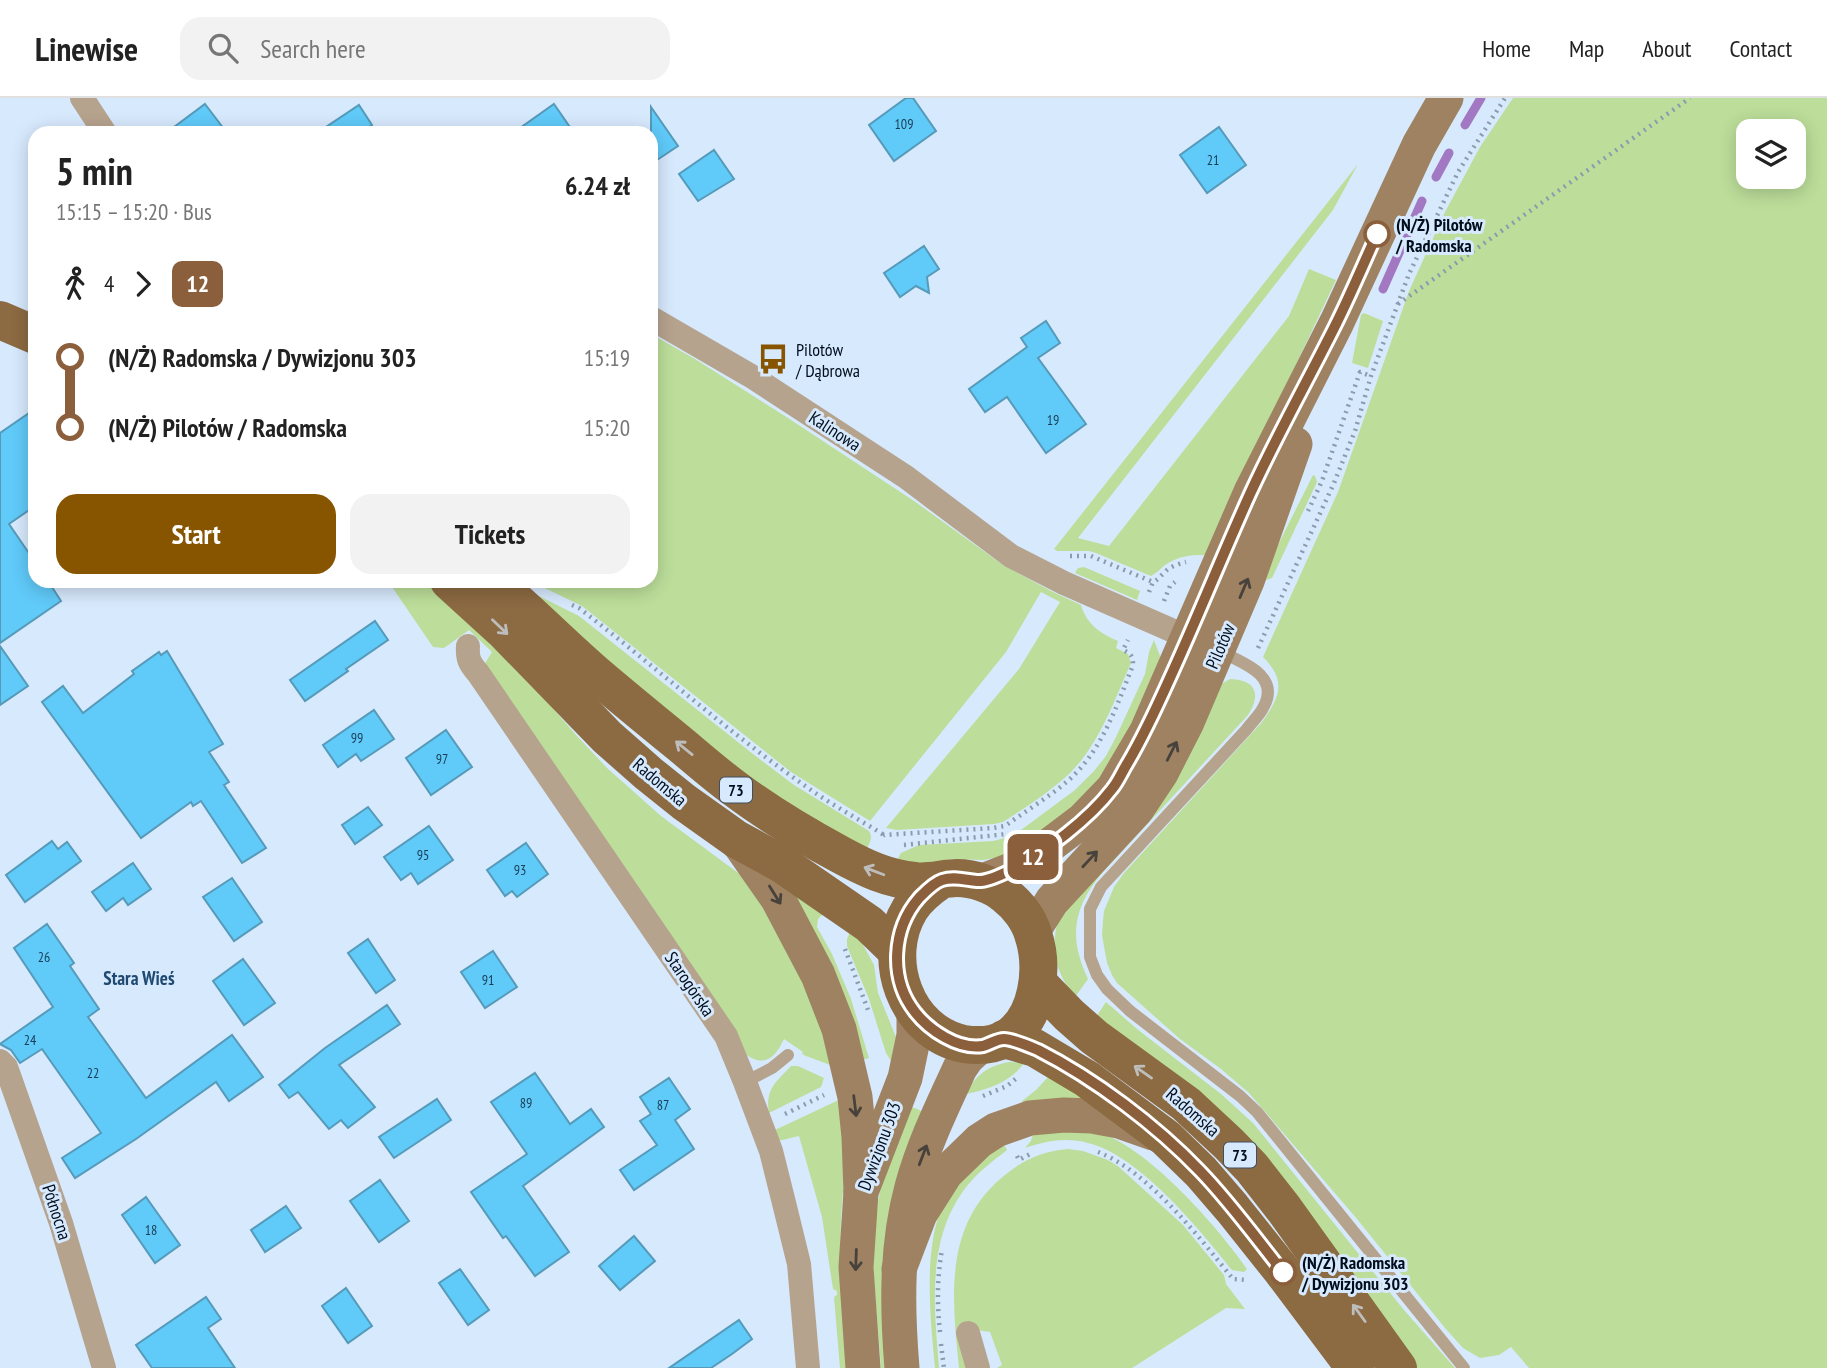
<!DOCTYPE html>
<meta charset="utf-8">
<style>
body{margin:0;font-family:"PT Sans Narrow",sans-serif;background:#f2f2f2;color:#222;height:100vh;display:flex;flex-direction:column;font-size:26px;white-space:nowrap}
*{box-sizing:border-box;margin:0}
p{font-size:23px;color:#767676}
.icon{flex:none;width:38px;height:38px;fill:none;stroke:currentColor;stroke-width:2;stroke-linecap:round;stroke-linejoin:round}
.map{position:relative;flex:1;overflow:hidden}
.drawer{position:absolute;left:28px;top:28px;width:630px;height:462px;display:flex;flex-direction:column;background:#fff;border-radius:21px;box-shadow:0 4px 18px #0003}
.drawer>*{flex:none}
.badge{padding:0 14px;border-radius:10px;font-size:24px;line-height:46px}
.controls{position:absolute;left:1736px;top:21px;display:grid;gap:14px}
.controls a{display:grid;place-items:center;width:70px;height:70px;border-radius:14px;background:#fff;box-shadow:0 4px 18px #0003;font-size:35px}
.map>.badge{position:absolute;translate:-50% -50%;box-shadow:0 0 0 4px #fff}
.legs{display:flex;align-items:center;gap:10px;height:77px;padding:0 28px;font-size:23px}
.legs p{margin-inline-start:auto}
.head{display:flex;align-items:center;justify-content:space-between;height:119px;padding:0 28px}
h1{font-size:38px;font-weight:800;line-height:52px}
.cta{display:flex;gap:14px;margin-top:auto;padding:14px 28px}
.cta a{flex:1;height:80px;border-radius:21px;background:#875400;color:#fff;font-size:28px;font-weight:800;line-height:80px;text-align:center}
.cta a+a{background:#f2f2f2;color:#222}
ul{padding:0 28px;list-style:none}
li{display:flex;align-items:center;gap:24px;height:70px;font-size:26px}
li i{display:grid;place-items:center;width:10px;height:100%;margin:0 9px;background:currentColor}
li i::after{content:'';width:18px;height:18px;margin:-9px;border:5px solid;border-radius:50%;background:#fff}
li p{margin-inline-start:auto}
li:first-child i{background:linear-gradient(#0000 50%,currentColor 0)}
li:last-child i{background:linear-gradient(currentColor 50%,#0000 0)}
header{display:flex;align-items:center;gap:42px;box-sizing:border-box;height:98px;padding:0 35px;background:#fff;border-bottom:2px solid #e0e0e0}
header strong{font-size:33px}
nav{display:flex;gap:38px;margin-inline-start:auto;font-size:24px}
.search{width:490px;height:63px;background:#f2f2f2;display:flex;align-items:center;gap:18px;box-sizing:border-box;padding:0 24px;border-radius:21px;color:#767676;font-size:26px}
.map>svg:first-child{display:block}
.green{fill:#bcde9a;fill-rule:evenodd}
.lines{fill:none;stroke-linecap:round;stroke-linejoin:round}
.stream{stroke:#a378c3;stroke-width:9}
.building{fill:#60caf9;stroke:#569ab9;stroke-width:2}
.path{stroke:#8b9bae;stroke-width:4.5;stroke-dasharray:2 5;stroke-linecap:butt}
.service{stroke:#b6a38e;stroke-width:12}
.minor{stroke:#b6a38e;stroke-width:24}
.secondary{stroke:#9e8262;stroke-width:35}
.primary{stroke:#8c6a42;stroke-width:38}
.oneway{stroke:#48423c}
.oneway2{stroke:#bdbdbc}
.line-1-casing{stroke:#fff;stroke-width:16}
.line-1{stroke:#8b5e3c;stroke-width:10}
.stop-1-dot{fill:#fff;stroke:#8b5e3c;stroke-width:3.5}
.labels{text-anchor:middle;dominant-baseline:central;stroke-width:6;stroke-linejoin:round;paint-order:stroke}
.number-label{font-size:14px;fill:#193c54}
.shield{fill:#d7e9fd;stroke:#414f60;stroke-width:2}
.shield-label{font-size:16px;font-weight:bold;fill:#010d1d}
.stop-label{font-size:18px;font-weight:bold;fill:#010d1d;stroke:#d7e9fd;text-anchor:start}
.poi-label{font-size:18px;fill:#010d1d;stroke:#d7e9fd;text-anchor:start}
.street-label{font-size:18px;fill:#010d1d;stroke:#d7e9fd}
.neighbourhood-label{font-size:19px;font-weight:bold;fill:#1f4971;stroke:#d7e9fd}
</style>
<header>
<strong>Linewise</strong>
<div class="search"><svg class="icon" aria-label="search" viewBox="0 0 24 24"><circle cx="10" cy="10" r="6"/><path d="M15 15l6 6"/></svg>Search here</div>
<nav><a>Home</a><a>Map</a><a>About</a><a>Contact</a></nav>
</header>
<div class="map">
<svg width="1827" height="1270" viewBox="0 0 1827 1270">
<rect width="100%" height="100%" fill="#d7e9fd"/>
<!-- green -->
<g class="green">
<path d="M1513,0H1827V1270H1529L1511,1249L1499,1257L1480,1260L1463,1250L1445,1230L1357,1121L1249,995L1221,971L1180,941L1117,885L1112,877L1107,865L1102,837L1103,823L1104,813L1114,789L1124,775L1262,624C1280,599 1287,583 1263,559L1338,394L1409,193L1445,114L1480,49ZM1748,33H1794V79H1748Z"/>
<path d="M1358,66L1333,112L1078,440L1109,448L1289,218L1309,171L1336,182L1254,355L1210,458C1194,455 1178,458 1165,467C1160,471 1157,475 1151,478L1096,455L1089,453H1057L1054,451Z"/>
<polygon points="1364,215 1383,223 1368,270 1352,265 1361,217"/>
<path d="M651,236L695,261L788,320L914,403L1003,467L1053,494L1081,507C1087,527 1100,535 1118,543L1116,550L1128,556L1131,565C1114,603 1100,645 1070,675C1050,694 1026,709 1003,724L994,726L897,732L886,730L1019,571L1060,504L1041,494L1006,554L870,723L791,674L582,508L530,483H651Z"/>
<polygon points="1313,377 1315,378 1317,384 1272,480 1266,482 1273,457"/>
<polygon points="1084,469 1140,493 1137,502 1075,475 1078,470"/>
<path d="M388,483H430L473,518L576,637L607,670L661,718L745,780L813,892L833,968L806,958L802,956L803,954L784,941C775,960 765,970 745,956L484,567L492,554L469,532L444,550L433,549Z"/>
<path d="M527,492L579,518L753,656L794,687L869,733C874,740 868,748 865,754L759,687L558,526Z"/>
<polygon points="1154,542 1160,558 1159,572 1117,661 1081,703 1011,754 1000,759 983,762 950,761 918,768 894,767 901,755 919,747 993,743 1013,738 1075,692 1094,673 1106,658 1116,639 1145,576 1149,554"/>
<path d="M1230,581C1257,582 1261,597 1248,617L1103,774C1073,809 1068,839 1088,881L1075,899C1056,876 1049,850 1059,820L1218,588Z"/>
<polygon points="788,790 825,814 818,821 817,829 832,856 851,901 869,960 859,963"/>
<polygon points="850,834 862,845 874,867 878,895 896,939 891,963 886,955 869,901 847,848 847,841"/>
<polygon points="1106,904 1137,931 1221,996 1253,1025 1404,1212 1455,1270 1412,1270 1096,919"/>
<path d="M1009,964L1024,965C1011,984 987,992 966,996C975,977 988,968 1009,964Z"/>
<path d="M791,968H798L824,980L821,989L769,1015C765,991 776,984 791,968Z"/>
<polygon points="1050,977 1090,1002 1025,1010 1022,1003 1036,992"/>
<polygon points="843,1000 846,1050 841,1121 840,1156 849,1270 840,1270 834,1199 837,1197 837,1193 833,1191 822,1119 799,1038 778,1043 775,1032"/>
<polygon points="905,1006 924,1014 888,1270 881,1270 872,1154 878,1103 886,1064"/>
<path d="M1034,1031C1051,1032 1088,1031 1103,1036C1151,1053 1218,1129 1247,1171L1244,1174L1232,1172C1200,1132 1139,1057 1088,1045C1066,1039 1046,1043 1025,1050L1031,1043Z"/>
<path d="M1002,1043L1007,1052C993,1063 978,1074 967,1088C926,1140 934,1208 939,1270H935C930,1214 920,1134 954,1086C963,1073 989,1054 1002,1043Z"/>
<path d="M1068,1051L1083,1053L1108,1062L1119,1069L1183,1127L1224,1177L1226,1186L1245,1211L1226,1210L1132,1270H997L1002,1267L990,1234L977,1232L966,1270H959C952,1200 943,1126 1005,1077C1024,1061 1044,1053 1068,1051Z"/>
</g>
<g class="lines">
<!-- stream -->
<g class="stream">
<polyline points="1465,27 1481,0"/>
<polyline points="1436,79 1449,55"/>
<polyline points="1383,191 1422,103"/>
</g>
</g>
<!-- building -->
<g class="building">
<polygon points="906,0 913,0 936,33 894,63 869,27"/>
<polygon points="205,6 227,35 166,35"/>
<polygon points="554,6 574,35 513,35"/>
<polygon points="359,7 372,27 360,35 317,35"/>
<polygon points="651,9 678,48 651,66"/>
<polygon points="1219,29 1246,67 1207,95 1180,57"/>
<polygon points="714,52 734,81 698,103 679,76"/>
<polygon points="924,148 939,171 927,179 929,195 916,188 900,199 884,175"/>
<polygon points="1046,223 1060,245 1038,260 1086,326 1046,355 1007,299 985,314 969,291 1027,249 1021,240"/>
<polygon points="35,311 35,408 9,426 35,464 35,483 48,483 61,503 0,545 0,335"/>
<polygon points="375,523 388,542 346,571 348,573 305,603 290,582"/>
<polygon points="0,548 28,588 0,607"/>
<polygon points="167,553 223,646 209,654 229,684 224,687 266,750 242,765 201,703 193,708 191,704 141,740 42,604 63,588 83,615 134,576 132,573 159,554 161,557"/>
<polygon points="374,612 394,641 361,663 356,656 338,669 323,647"/>
<polygon points="446,632 472,669 431,697 406,660"/>
<polygon points="368,709 382,727 355,746 342,727"/>
<polygon points="429,728 453,762 418,786 411,775 401,782 384,759"/>
<polygon points="52,743 58,751 67,744 81,763 25,804 6,777"/>
<polygon points="526,745 548,776 517,799 512,793 505,798 487,772"/>
<polygon points="133,765 151,791 128,807 123,800 106,813 92,794"/>
<polygon points="232,780 262,824 234,843 203,799"/>
<polygon points="47,826 74,865 70,868 99,911 88,919 146,1000 232,937 263,979 229,1003 216,984 136,1041 75,1080 62,1060 101,1035 42,951 20,965 11,952 0,946 53,909 14,850"/>
<polygon points="368,841 395,882 376,895 348,855"/>
<polygon points="493,853 517,889 485,910 461,874"/>
<polygon points="243,861 275,905 244,927 213,883"/>
<polygon points="387,907 400,926 339,967 375,1009 348,1030 341,1022 329,1031 298,994 289,1000 279,987 325,950"/>
<polygon points="535,975 570,1026 591,1011 604,1029 523,1088 569,1154 535,1178 506,1138 503,1140 471,1094 527,1056 491,1004"/>
<polygon points="669,980 690,1011 675,1022 694,1051 634,1092 620,1072 657,1047 640,1023 651,1016 640,999"/>
<polygon points="437,1001 451,1022 394,1060 379,1039"/>
<polygon points="380,1082 409,1123 379,1144 350,1103"/>
<polygon points="146,1099 180,1147 155,1165 122,1117"/>
<polygon points="286,1108 301,1130 265,1154 251,1132"/>
<polygon points="634,1138 655,1163 620,1192 599,1168"/>
<polygon points="460,1171 489,1212 468,1227 439,1185"/>
<polygon points="346,1190 372,1228 348,1245 322,1208"/>
<polygon points="206,1199 221,1221 208,1230 235,1270 152,1270 136,1247"/>
<polygon points="739,1222 752,1241 732,1256 711,1270 669,1270"/>
</g>
<g class="lines">
<!-- path -->
<g class="path">
<polyline points="1398,206 1690,0"/>
<polyline points="1308,413 1322,383 1360,274 1371,278"/>
<polyline points="1070,458 1091,458 1153,484"/>
<path d="M1149,494L1153,484C1159,481 1160,478 1166,473C1171,468 1179,466 1186,464"/>
<polyline points="1164,503 1170,488 1175,484"/>
<path d="M572,507L579,510C657,570 730,636 811,692C834,708 860,722 884,737"/>
<polyline points="1258,550 1334,385 1355,333 1371,278 1409,176 1458,74 1505,0"/>
<path d="M883,738L884,737L993,730L1005,728C1027,712 1051,698 1071,680C1103,650 1117,607 1133,567C1133,558 1131,556 1123,552L1128,542"/>
<polyline points="904,747 1007,736"/>
<polyline points="845,851 868,912"/>
<polyline points="983,998 1007,988 1018,979"/>
<polyline points="785,1016 824,997"/>
<path d="M1098,1054C1148,1073 1200,1140 1233,1181L1247,1182"/>
<polyline points="1017,1058 1019,1062 1032,1055"/>
<path d="M940,1234C937,1207 937,1179 942,1152"/>
<polyline points="941,1246 944,1270"/>
</g>
<!-- service -->
<g class="service">
<path d="M1219,553C1241,564 1282,577 1263,610C1259,618 1251,625 1246,632L1101,789L1090,811V859L1097,877L1107,891L1130,913L1240,998L1257,1014L1464,1270"/>
<polyline points="745,984 772,970 788,957"/>
</g>
<!-- minor -->
<g class="minor">
<polyline points="82,0 105,35"/>
<polyline points="651,220 751,278 906,379 1011,458 1064,485 1203,546"/>
<path d="M468,548C467,561 470,566 478,575L726,938L745,984L771,1053L785,1109L799,1166L808,1270"/>
<polyline points="0,963 6,969 61,1125 104,1270"/>
<polyline points="968,1235 978,1270"/>
</g>
<!-- secondary -->
<g class="secondary">
<polyline points="736,741 778,801 818,877 839,931 855,999 859,1039 861,1094"/>
<polyline points="980,784 1011,772 1042,753 1083,722 1113,691 1147,633 1251,394 1337,224 1419,47 1446,0"/>
<polyline points="1033,833 1052,803 1137,711 1161,675 1187,624 1247,483 1295,346"/>
<polyline points="899,1171 920,1116 946,1075 979,1043 996,1032 1030,1020 1064,1017 1092,1018 1119,1023 1153,1035"/>
<polyline points="863,1270 856,1169 861,1094 905,980 914,937 914,912"/>
<path d="M902,1270C897,1210 896,1148 912,1089C923,1048 942,1009 960,970L967,960L980,948"/>
</g>
<!-- primary -->
<g class="primary">
<polyline points="0,222 35,237"/>
<polyline points="449,483 505,534 607,639 649,676 684,704 736,741 782,766 869,826 897,853"/>
<path d="M493,483C530,514 563,548 599,579C626,602 653,624 680,646C698,661 715,676 734,690C767,715 804,737 841,757C865,770 888,781 915,783C929,785 943,780 957,780C973,780 994,787 1006,798C1018,807 1029,822 1033,836C1044,869 1039,922 1005,941C992,948 978,948 964,946C905,934 880,860 910,811C918,799 929,790 941,782"/>
<polyline points="1038,885 1069,917 1094,939 1186,1006 1229,1046 1252,1070 1284,1111 1398,1270"/>
<polyline points="1004,941 1035,950 1087,981 1166,1040 1201,1074 1232,1110 1283,1174 1355,1270"/>
</g>
</g>
<!-- one-way arrows -->
<defs><path id="oneway-shaft" d="M-6 0H5M1.5-3L5.5 0L1.5 3" fill="none" stroke-width="1.6" stroke-linecap="round" stroke-linejoin="round" transform="scale(1.75)"/></defs>
<g class="oneway">
<use href="#oneway-shaft" transform="translate(1244 490) rotate(-67)"/>
<use href="#oneway-shaft" transform="translate(1172 653) rotate(-63)"/>
<use href="#oneway-shaft" transform="translate(1090 761) rotate(-47)"/>
<use href="#oneway-shaft" transform="translate(775 797) rotate(58)"/>
<use href="#oneway-shaft" transform="translate(855 1008) rotate(83)"/>
<use href="#oneway-shaft" transform="translate(923 1057) rotate(-69)"/>
<use href="#oneway-shaft" transform="translate(856 1162) rotate(92)"/>
</g>
<g class="oneway2">
<use href="#oneway-shaft" transform="translate(500 529) rotate(44)"/>
<use href="#oneway-shaft" transform="translate(684 650) rotate(-141)"/>
<use href="#oneway-shaft" transform="translate(874 773) rotate(-159)"/>
<use href="#oneway-shaft" transform="translate(1143 974) rotate(-145)"/>
<use href="#oneway-shaft" transform="translate(1359 1215) rotate(-126)"/>
</g>
<g class="lines">
<!-- line-1 casing -->
<g class="line-1-casing">
<path id="line-1" d="M1283,1174C1256,1140 1230,1104 1200,1073C1156,1027 1095,981 1038,952C1031,949 1011,941 1004,941C997,941 990,946 983,948C958,952 929,932 915,914C889,881 892,831 919,800C925,794 933,785 942,782C954,778 965,782 977,783C987,784 1003,776 1011,772C1044,756 1090,720 1112,691C1118,684 1122,674 1127,666C1143,639 1156,611 1169,582C1197,521 1222,458 1250,396C1276,339 1307,284 1335,228C1350,198 1363,167 1377,136"/>
</g>
<!-- line-1 -->
<use href="#line-1" class="line-1"/>
</g>
<!-- icons -->
<defs>
<g id="bus-bare" transform="scale(2.415)"><path d="M-5-6H5V4H4V6H2V4H-2V6H-4V4H-5ZM-3.5-4V0h7V-4ZM-3.5 1.2v1.5H-2V1.2ZM2 1.2v1.5H3.5V1.2Z" fill="#875400" stroke="#d7e9fd" stroke-width="2.5" paint-order="stroke"/></g>
</defs>
<g fill-rule="evenodd">
<use href="#bus-bare" x="773" y="261"/>
</g>
<!-- markers -->
<g class="stop-1-dot">
<circle cx="1377" cy="136" r="12"/>
<circle cx="1283" cy="1174" r="12"/>
</g>
<g class="labels">
<!-- number labels -->
<g class="number-label">
<text x="904" y="26">109</text>
<text x="1213" y="62">21</text>
<text x="1053" y="322">19</text>
<text x="357" y="640">99</text>
<text x="442" y="661">97</text>
<text x="423" y="757">95</text>
<text x="520" y="772">93</text>
<text x="44" y="859">26</text>
<text x="488" y="882">91</text>
<text x="30" y="942">24</text>
<text x="93" y="975">22</text>
<text x="526" y="1005">89</text>
<text x="663" y="1007">87</text>
<text x="151" y="1132">18</text>
</g>
<!-- shield labels -->
<g class="shield">
<rect x="720" y="679.5" width="32" height="25" rx="5"/>
<rect x="1224" y="1044.5" width="32" height="25" rx="5"/>
</g>
<g class="shield-label">
<text x="736" y="692">73</text>
<text x="1240" y="1057">73</text>
</g>
<!-- stop labels -->
<g class="stop-label">
<text x="1396" y="126">(N/Ż) Pilotów<tspan x="1396" dy="21">/ Radomska</tspan></text>
<text x="1302" y="1164">(N/Ż) Radomska<tspan x="1302" dy="21">/ Dywizjonu 303</tspan></text>
</g>
<!-- poi labels -->
<g class="poi-label">
<text x="796" y="251">Pilotów<tspan x="796" dy="21">/ Dąbrowa</tspan></text>
</g>
<!-- street labels -->
<g class="street-label">
<text transform="translate(835 333) rotate(33)">Kalinowa</text>
<text transform="translate(1220 548) rotate(-67)">Pilotów</text>
<text transform="translate(660 684) rotate(40)">Radomska</text>
<text transform="translate(690 886) rotate(56)">Starogórska</text>
<text transform="translate(1193 1014) rotate(41)">Radomska</text>
<text transform="translate(879 1048) rotate(-70)">Dywizjonu 303</text>
<text transform="translate(57 1114) rotate(72)">Północna</text>
</g>
<!-- neighbourhood labels -->
<g class="neighbourhood-label">
<text x="139" y="880">Stara Wieś</text>
</g>
</g>
</svg>
<div class="controls">
<a><svg class="icon" aria-label="layers" viewBox="0 0 24 24"><path d="M12 4l9 5-9 5-9-5zM3 14l9 5 9-5"/></svg></a>
</div>
<b class="badge" style="left:1033px;top:759px;background:#8b5e3c;color:#fff">12</b>
<section class="drawer">
<div class="head"><div><h1>5 min</h1><p>15:15 – 15:20 · Bus</p></div><b>6.24 zł</b></div>
<div class="legs"><svg class="icon" aria-label="walk" viewBox="0 0 24 24"><circle cx="13" cy="4" r="2"/><path d="M13 8l-2 6 4 7M11 14l-3 7M7 12l3-4h3l4 4"/></svg>4<svg class="icon" aria-label="forward" viewBox="0 0 24 24"><path d="M9 5l7 7-7 7"/></svg><b class="badge" style="background:#8b5e3c;color:#fff">12</b></div>
<ul>
<li><i style="color:#8b5e3c"></i><b>(N/Ż) Radomska / Dywizjonu 303</b><p>15:19</p></li>
<li><i style="color:#8b5e3c"></i><b>(N/Ż) Pilotów / Radomska</b><p>15:20</p></li>
</ul>
<div class="cta"><a>Start</a><a>Tickets</a></div>
</section>
</div>
